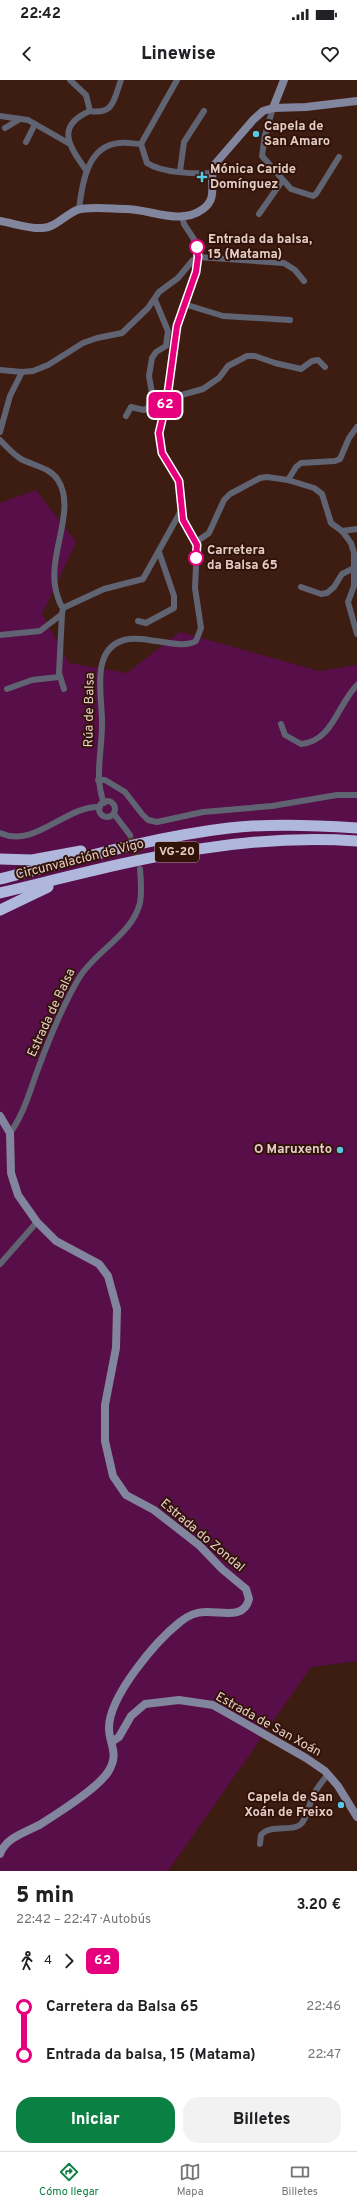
<!DOCTYPE html>
<html lang="es">
<meta charset="utf-8">
<style>
body{margin:0;font-family:Overpass,sans-serif;background:#f2f2f2;color:#202124;height:100vh;display:flex;flex-direction:column;font-size:15px;white-space:nowrap}
*{box-sizing:border-box;margin:0}
p{font-size:13px;color:#757577}
.icon{flex:none;width:22px;height:22px;fill:none;stroke:currentColor;stroke-width:2;stroke-linecap:round;stroke-linejoin:round}
.map{position:relative;height:1791px;overflow:hidden}
.panel{display:flex;flex-direction:column;background:#fff;flex:1}
.panel>*{flex:none}
.badge{padding:0 8px;border-radius:6px;font-size:14px;line-height:26px}
.map>.badge{position:absolute;translate:-50% -50%;box-shadow:0 0 0 2px #fff}
.legs{display:flex;align-items:center;gap:6px;height:44px;padding:0 16px;font-size:13px}
.legs p{margin-inline-start:auto}
.headline{display:flex;align-items:center;justify-content:space-between;height:68px;padding:0 16px}
h1{font-size:22px;font-weight:800;line-height:30px}
.action{display:flex;gap:8px;margin-top:auto;padding:8px 16px}
.action a{flex:1;height:46px;border-radius:16px;background:#0b8043;color:#fff;font-size:16px;font-weight:800;line-height:46px;text-align:center}
.action a+a{background:#f2f2f2;color:#202124}
ul{padding:0 16px;list-style:none}
li{display:flex;align-items:center;gap:14px;height:48px;font-size:15px}
li i{display:grid;place-items:center;width:6px;height:100%;margin:0 5px;background:currentColor}
li i::after{content:'';width:10px;height:10px;margin:-5px;border:3px solid;border-radius:50%;background:#fff}
li p{margin-inline-start:auto}
li:first-child i{background:linear-gradient(#0000 50%,currentColor 0)}
li:last-child i{background:linear-gradient(currentColor 50%,#0000 0)}
.status{display:flex;justify-content:space-between;align-items:center;height:28px;padding:0 20px;background:#fff;direction:ltr}
.status svg{height:11px;fill:currentColor}
header{display:flex;justify-content:space-between;align-items:center;height:52px;padding:0 16px;background:#fff;font-size:18px;font-weight:800}
.menu{display:flex;justify-content:space-around;align-items:center;height:56px;border-top:1px solid #e0e0e0;background:#fff;font-size:11px;color:#757577}
.menu a{display:grid;justify-items:center;gap:2px}
.menu .active{color:#0b8043}
.map>svg:first-child{display:block}
.green{fill:#580e49}
.lines{fill:none;stroke-linecap:round;stroke-linejoin:round}
.street-tunnel{stroke:#56372d;stroke-width:6;stroke-dasharray:6 3;stroke-linecap:butt}
.street{stroke:#606372;stroke-width:6}
.secondary{stroke:#81859d;stroke-width:8}
.highway{stroke:#b0b7dd;stroke-width:11}
.line-1-casing{stroke:#fff;stroke-width:9}
.line-1{stroke:#e6007e;stroke-width:6}
.poi-dot{fill:#59c8e5;stroke:#321309;stroke-width:1.5}
.stop-1-dot{fill:#fff;stroke:#e6007e;stroke-width:2}
.labels{text-anchor:middle;dominant-baseline:central;stroke-width:4;stroke-linejoin:round;paint-order:stroke}
.shield{fill:#321309;stroke:#af968e;stroke-width:1}
.shield-label{font-size:12px;font-weight:bold;fill:#e4cec7}
.poi-label{font-size:13px;font-weight:bold;fill:#e4cec7;stroke:#321309;text-anchor:start}
.stop-label{font-size:13px;font-weight:bold;fill:#e4cec7;stroke:#321309;text-anchor:start}
.street-label{font-size:13px;fill:#e4cec7;stroke:#321309}
</style>
<div class="status"><b>22:42</b><svg viewBox="0 0 49 12"><path d="M0 12V9h3v3zM5 12V6h3v6zM10 12V3h3v9zM15 12V0h3v12zM26 1h20v11H26zM47 4h2v5h-2z"/></svg></div>
<header><svg class="icon" aria-label="back" viewBox="0 0 24 24"><path d="M15 5l-7 7 7 7"/></svg>Linewise<svg class="icon" aria-label="heart" viewBox="0 0 24 24"><path d="M12 20l-8-8c-3-5 5-10 8-4 3-6 11-1 8 4z"/></svg></header>
<div class="map">
<svg width="357" height="1791" viewBox="0 0 357 1791">
<rect width="100%" height="100%" fill="#3d1c12"/>
<!-- green -->
<polygon class="green" points="36,410 76,462 42,534 69,583 127,593 180,552 319,591 357,585 357,1581 311,1587 168,1791 0,1791 0,423"/>
<g class="lines">
<!-- street-tunnel -->
<polyline class="street-tunnel" points="130,755 138,782"/>
<!-- street -->
<g class="street">
<polyline points="70,0 86,15 90,31"/>
<polyline points="273,28 265,55 262,76 291,109 313,116 316,114 339,77"/>
<polyline points="0,36 28,40 70,64"/>
<polyline points="5,48 20,39"/>
<polyline points="26,62 35,44"/>
<path d="M141,64L147,83C162,93 195,94 212,93"/>
<polyline points="141,64 177,0"/>
<path d="M86,90C69,66 55,46 90,31C114,35 114,19 121,0"/>
<polyline points="180,91 184,62 204,31"/>
<path d="M79,129C82,104 87,66 119,63C127,62 134,64 141,64"/>
<polyline points="259,134 282,101"/>
<polyline points="198,177 284,183 295,190 304,201"/>
<polyline points="184,224 223,236 290,240"/>
<polyline points="0,290 22,292 33,291 48,285 83,263 97,258 122,253 148,228 159,212 178,198 193,180 198,177"/>
<polyline points="167,319 203,309 219,298 228,286 247,276 255,276 275,283 301,289 312,281 318,280 325,287"/>
<polyline points="126,336 131,327 144,330 148,328 152,313 149,296 152,278 156,272 166,266 168,251 155,220"/>
<polyline points="0,352 10,316 22,292"/>
<path d="M0,360C7,367 13,374 21,379C34,386 49,387 58,400C77,430 47,475 56,511C58,517 59,524 63,528L62,534L40,551L0,555"/>
<polyline points="288,400 296,387 301,383 335,381 340,379 349,358 357,347"/>
<polyline points="342,451 357,449"/>
<polyline points="196,462 209,453 224,420 230,414 260,398 267,397 288,400 314,408 322,414 331,443 342,451 351,463 354,473 354,506 348,522 357,554"/>
<polyline points="301,507 321,514 327,513 334,507 342,494 354,488"/>
<polyline points="63,528 104,509 143,499 182,429"/>
<polyline points="62,534 59,593 64,609"/>
<polyline points="138,541 146,543 174,528 174,516 159,472"/>
<polyline points="7,609 32,600 59,597"/>
<path d="M281,644L285,655L301,664C333,661 337,625 357,605"/>
<polyline points="98,700 105,700 125,712 142,734 148,740 157,742 203,732 272,726 337,715 357,715"/>
<circle cx="107" cy="729" r="8"/>
<path d="M104,723C94,698 102,671 102,645C103,619 89,570 124,560C146,554 180,571 196,561L201,548L195,508L197,465L183,440L179,401L162,373L159,363L160,347L167,319L177,246L196,192L198,177L197,164L184,144L182,137"/>
<polyline points="114,734 130,755"/>
<path d="M0,753C35,769 66,725 100,727"/>
<path d="M10,1053C24,1034 30,1010 38,989C49,959 63,925 79,898C95,871 132,855 140,823C142,812 141,800 140,789"/>
<polyline points="0,1184 37,1142"/>
<path d="M260,1764L261,1755C271,1743 294,1753 302,1743C308,1735 309,1726 312,1717C316,1709 322,1702 328,1694"/>
</g>
<!-- secondary -->
<g class="secondary">
<polyline points="273,28 284,0"/>
<path d="M0,141C13,143 29,149 42,148C55,148 65,135 77,130C88,126 113,129 126,129C151,129 180,146 203,129C220,117 207,100 215,84L253,40L263,31L273,28L306,27L357,21"/>
<path d="M0,1036L10,1053L11,1093L18,1115L37,1142L56,1161L99,1184L108,1196L117,1229L116,1268L105,1325V1361L113,1396L126,1415L154,1430L199,1465L222,1489L246,1509L249,1519C244,1540 221,1531 205,1532C197,1532 187,1536 180,1542C156,1561 109,1616 109,1648C109,1665 120,1673 108,1692C97,1709 58,1733 41,1744C27,1752 6,1757 0,1774"/>
<polyline points="113,1661 119,1657 131,1636 145,1624 179,1620 213,1625 306,1678 325,1691 338,1706 357,1737"/>
</g>
<!-- highway -->
<g class="highway">
<polyline points="0,779 32,780 81,771"/>
<path d="M0,799C75,780 152,757 229,748C271,743 315,745 357,748"/>
<path d="M0,813C122,784 230,752 357,761"/>
<polyline points="0,830 48,807"/>
</g>
</g>
<g class="lines">
<!-- line-1 casing -->
<g class="line-1-casing">
<polyline id="line-1" points="196,478 197,465 183,440 179,401 162,373 159,353 167,319 177,246 196,192 198,177 197,167"/>
</g>
<!-- line-1 -->
<use href="#line-1" class="line-1"/>
</g>
<!-- markers -->
<g class="poi-dot">
<circle cx="256" cy="54" r="4"/>
<path d="M200 91h4v4h4v4h-4v4h-4v-4h-4v-4h4z"/>
<circle cx="340" cy="1070" r="4"/>
<circle cx="341" cy="1725" r="4"/>
</g>
<g class="stop-1-dot">
<circle cx="197" cy="167" r="7"/>
<circle cx="196" cy="478" r="7"/>
</g>
<g class="labels">
<!-- shield labels -->
<rect class="shield" x="155" y="762" width="44" height="20" rx="3"/>
<g class="shield-label">
<text x="177" y="772">VG-20</text>
</g>
<!-- poi labels -->
<g class="poi-label">
<text x="264" y="47">Capela de<tspan x="264" dy="15">San Amaro</tspan></text>
<text x="210" y="90">Mónica Caride<tspan x="210" dy="15">Domínguez</tspan></text>
<text x="332" y="1070" text-anchor="end">O Maruxento</text>
<text x="333" y="1718" text-anchor="end">Capela de San<tspan x="333" dy="15">Xoán de Freixo</tspan></text>
</g>
<!-- stop labels -->
<g class="stop-label">
<text x="208" y="160">Entrada da balsa,<tspan x="208" dy="15">15 (Matama)</tspan></text>
<text x="207" y="471">Carretera<tspan x="207" dy="15">da Balsa 65</tspan></text>
</g>
<!-- street labels -->
<g class="street-label">
<text transform="translate(90 630) rotate(-89)">Rúa de Balsa</text>
<text transform="translate(80 780) rotate(-14)">Circunvalación de Vigo</text>
<text transform="translate(52 933) rotate(-65)">Estrada de Balsa</text>
<text transform="translate(202 1456) rotate(40)">Estrada do Zondal</text>
<text transform="translate(268 1645) rotate(29)">Estrada de San Xoán</text>
</g>
</g>
</svg>
<b class="badge" style="left:165px;top:325px;background:#e6007e;color:#fff">62</b>
</div>
<section class="panel">
<div class="headline"><div><h1>5 min</h1><p>22:42 – 22:47 · Autobús</p></div><b>3.20 €</b></div>
<div class="legs"><svg class="icon" aria-label="walk" viewBox="0 0 24 24"><circle cx="13" cy="4" r="2"/><path d="M13 8l-2 6 4 7M11 14l-3 7M7 12l3-4h3l4 4"/></svg>4<svg class="icon" aria-label="forward" viewBox="0 0 24 24"><path d="M9 5l7 7-7 7"/></svg><b class="badge" style="background:#e6007e;color:#fff">62</b></div>
<ul>
<li><i style="color:#e6007e"></i><b>Carretera da Balsa 65</b><p>22:46</p></li>
<li><i style="color:#e6007e"></i><b>Entrada da balsa, 15 (Matama)</b><p>22:47</p></li>
</ul>
<div class="action"><a>Iniciar</a><a>Billetes</a></div>
</section>
<nav class="menu">
<a class="active"><svg class="icon" aria-label="directions" viewBox="0 0 24 24"><path d="M12 3l9 9-9 9-9-9zM9 14v-3h6M13 9l2 2-2 2"/></svg>Cómo llegar</a>
<a><svg class="icon" aria-label="map" viewBox="0 0 24 24"><path d="M3 6l6-2 6 2 6-2v14l-6 2-6-2-6 2zM9 4v14M15 6v14"/></svg>Mapa</a>
<a><svg class="icon" aria-label="tickets" viewBox="0 0 24 24"><path d="M3 7h18v10H3zM15 7v10"/></svg>Billetes</a>
</nav>
